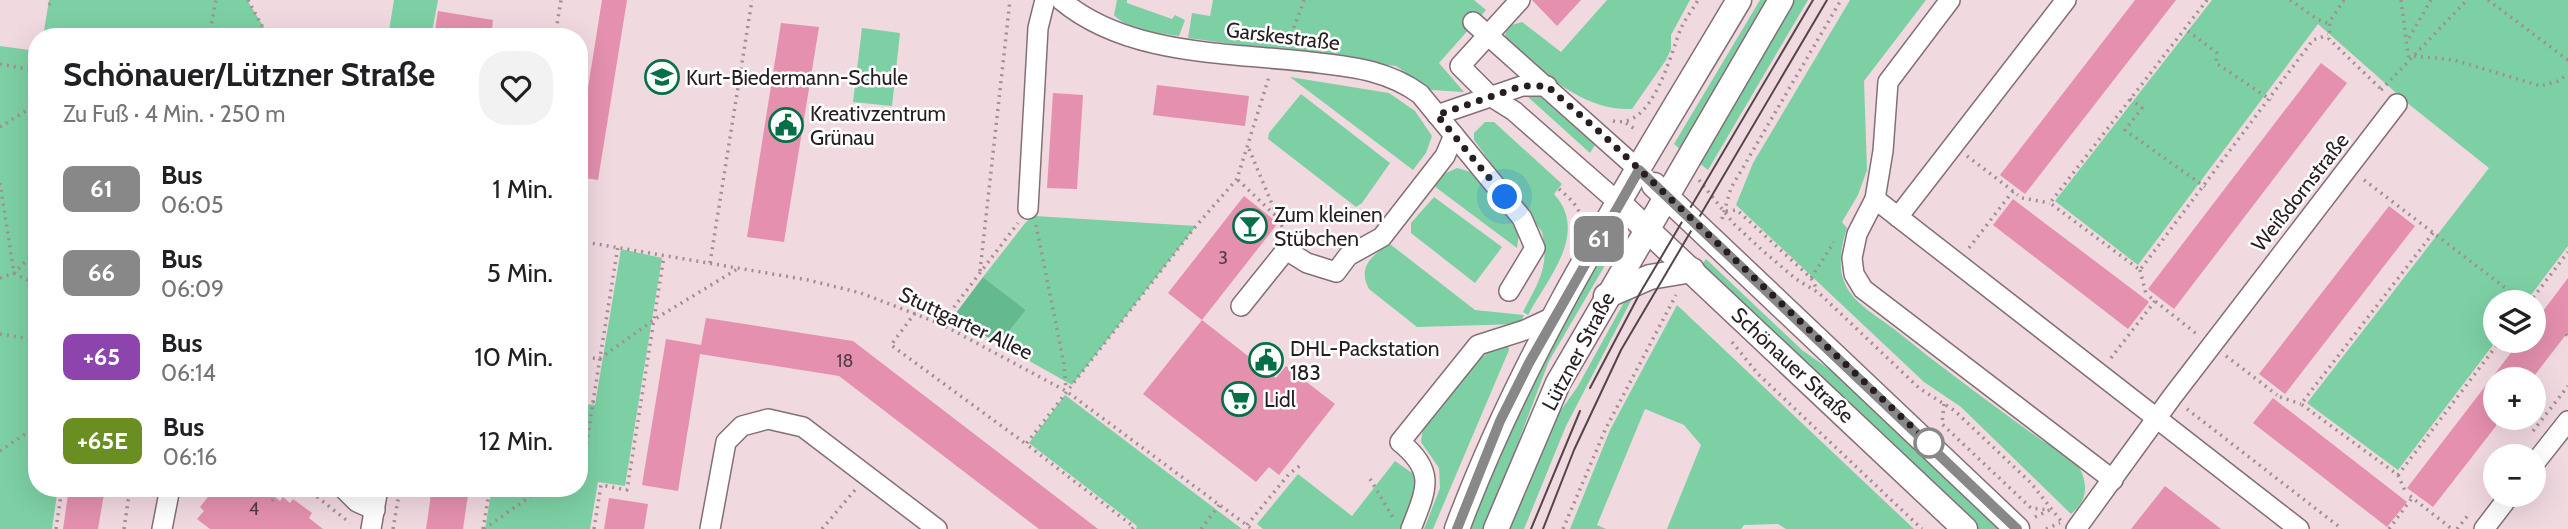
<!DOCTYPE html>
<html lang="de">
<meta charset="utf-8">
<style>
body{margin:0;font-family:Cabin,sans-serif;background:#f2f2f2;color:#202124;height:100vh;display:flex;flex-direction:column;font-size:26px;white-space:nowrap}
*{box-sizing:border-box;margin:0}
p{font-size:23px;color:#757577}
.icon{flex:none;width:38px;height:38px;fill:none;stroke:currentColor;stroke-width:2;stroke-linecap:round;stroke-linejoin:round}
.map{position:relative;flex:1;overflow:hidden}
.details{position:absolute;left:28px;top:28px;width:560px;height:469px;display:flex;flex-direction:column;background:#fff;border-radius:28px;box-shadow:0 7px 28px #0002}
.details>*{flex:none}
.badge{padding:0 14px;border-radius:10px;font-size:24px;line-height:46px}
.controls{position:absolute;left:2483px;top:290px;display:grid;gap:14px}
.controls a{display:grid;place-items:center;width:63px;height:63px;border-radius:50%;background:#fff;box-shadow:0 7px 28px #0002;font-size:35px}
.you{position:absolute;width:35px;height:35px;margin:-18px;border:5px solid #fff;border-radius:50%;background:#1a73e8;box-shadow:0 0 0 10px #1a73e833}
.map>.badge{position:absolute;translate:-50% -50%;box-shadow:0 0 0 4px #fff}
.round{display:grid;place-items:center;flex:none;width:74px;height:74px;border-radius:28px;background:#f2f2f2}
.summary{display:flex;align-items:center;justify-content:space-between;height:119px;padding:0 35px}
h1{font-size:33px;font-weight:700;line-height:52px}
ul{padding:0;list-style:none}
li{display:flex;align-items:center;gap:21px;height:84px;padding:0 35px}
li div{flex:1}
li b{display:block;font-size:26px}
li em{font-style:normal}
li .badge{min-width:77px;font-weight:700;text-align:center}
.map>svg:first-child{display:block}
.green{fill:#7dd0a4}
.forest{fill:#64ba8e}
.building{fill:#e490ae}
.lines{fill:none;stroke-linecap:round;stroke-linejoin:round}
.minor-casing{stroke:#856f76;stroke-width:22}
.major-casing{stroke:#856f76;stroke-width:27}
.path{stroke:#a18f94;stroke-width:3.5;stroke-dasharray:2 5;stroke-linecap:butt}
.minor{stroke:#fff;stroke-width:19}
.major{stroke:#fff;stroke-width:24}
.tram{stroke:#52464a;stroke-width:2}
.line-casing{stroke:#fff;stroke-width:16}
.line{stroke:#888;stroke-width:10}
.walk{stroke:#271e21;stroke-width:7;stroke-dasharray:0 12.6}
.stop-dot{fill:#fff;stroke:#888;stroke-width:3.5}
.labels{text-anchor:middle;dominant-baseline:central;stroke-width:5;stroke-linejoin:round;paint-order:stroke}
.number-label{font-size:18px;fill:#563a44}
.street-label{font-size:21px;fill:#271e21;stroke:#fff}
.poi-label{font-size:21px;fill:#271e21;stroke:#fff;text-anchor:start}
</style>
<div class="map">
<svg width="2568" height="529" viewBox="0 0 2568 529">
<rect width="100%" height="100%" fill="#f1d9e0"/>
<!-- green -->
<g class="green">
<polygon points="49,0 247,0 270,37 43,37"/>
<polygon points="394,0 438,0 431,37 388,37"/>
<path d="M1117,0H1127V3L1172,19L1175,15L1185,20L1179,36C1159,33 1128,31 1114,15Z"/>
<polygon points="1213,0 1474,0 1486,10 1439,63 1464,92 1431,90 1396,66 1188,38 1192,13 1210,16"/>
<path d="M1607,0H1690L1671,35V49L1666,60L1632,109C1583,111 1544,73 1509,43L1505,35L1508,26L1522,22L1561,52Z"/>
<polygon points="1760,0 1770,0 1681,150 1674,144"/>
<polygon points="1792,0 1808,0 1708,170 1698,162"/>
<path d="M1850,0H1926L1864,81L1867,170L1858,195L1842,222L1847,228C1841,246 1837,269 1846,286C1855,304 1878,317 1894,329C1941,367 1991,404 2040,439C2053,448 2071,453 2079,467C2089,485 2087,501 2071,514L1961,407L1924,382L1736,205L1753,163Z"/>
<polygon points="2212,0 2568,0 2568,246 2525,303 2496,303 2496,341 2398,470 2307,403 2489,168 2411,106 2318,24 2138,265 2055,201"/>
<polygon points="862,28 900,33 892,106 853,102"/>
<polygon points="0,46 37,51 37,488 58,488 52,529 0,529"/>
<polygon points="1290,77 1389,93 1415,111 1432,136 1426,153 1413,170"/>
<polygon points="1536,93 1595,145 1590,153 1528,97"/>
<polygon points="1301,94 1390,163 1362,203 1356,207 1268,139 1269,133"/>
<path d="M1485,122H1494L1562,184L1554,194C1589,233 1549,276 1528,315L1523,312C1538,282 1550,268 1542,232L1474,140V133Z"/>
<polygon points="1457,168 1475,173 1512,219 1519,232 1517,248 1434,186 1444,174"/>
<polygon points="1434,197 1502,247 1475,283 1411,233 1411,223"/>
<polygon points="1035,216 1196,226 1072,385 999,344 1026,310 983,277 1026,222"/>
<path d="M1390,244L1475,310L1524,315L1520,324L1417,327L1369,289C1357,267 1372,255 1390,244Z"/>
<polygon points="621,249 662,258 625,486 598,482 590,529 485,529 492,488 579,488 579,403 595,405"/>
<polygon points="1601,250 1611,255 1549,361 1485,529 1467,529 1500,444"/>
<polygon points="1706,259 1802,350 1849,383 2002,529 1976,529 1701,267"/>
<polygon points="1635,293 1566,426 1524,529 1506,529 1550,426 1578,386 1623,304"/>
<polygon points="1677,305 1914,529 1786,529 1778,524 1744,525 1741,529 1667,529 1701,445 1684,425 1645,409 1597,525 1606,529 1570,529 1610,430"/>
<polygon points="1508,344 1509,350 1433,529 1424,529 1440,488 1439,468 1421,442 1423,426 1469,367 1489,352"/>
<polygon points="1065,395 1242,529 1136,529 1137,526 1029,443"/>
<polygon points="1395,461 1415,475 1416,488 1400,529 1263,529 1257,524 1298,474 1352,516"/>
</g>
<!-- forest -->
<polygon class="forest" points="983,277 1026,310 999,344 953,317"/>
<!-- building -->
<g class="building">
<polygon points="602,0 627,0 598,180 579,177 579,118 583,119"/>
<polygon points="1532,0 1581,0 1557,26"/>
<polygon points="2135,0 2176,0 2025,194 2000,175"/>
<polygon points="438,11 493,20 491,37 434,37"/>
<polygon points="781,23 819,27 784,242 747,237"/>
<polygon points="2321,63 2347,83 2174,309 2148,289"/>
<polygon points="1157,85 1249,96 1245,126 1153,115"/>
<polygon points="1053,93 1083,95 1077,189 1047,188"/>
<polygon points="1244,196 1278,223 1202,320 1168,293"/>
<polygon points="2013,199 2149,302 2128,329 1993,225"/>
<polygon points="2389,206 2415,226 2285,394 2259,374"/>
<polygon points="2568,278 2568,332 2531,380 2496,380 2496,426 2433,507 2407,488 2520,341 2534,341 2534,323"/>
<polygon points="706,318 853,341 1098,529 1039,529 839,376 700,354 678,491 642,485 666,339 701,345"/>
<polygon points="1202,320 1276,378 1286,366 1335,404 1279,475 1269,467 1256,482 1143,394"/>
<polygon points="2273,398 2407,502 2387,527 2253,423"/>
<polygon points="2165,486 2221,529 2131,529"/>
<polygon points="69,488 105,488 98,529 63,529"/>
<polygon points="215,488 264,488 280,501 283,497 290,503 293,499 312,513 309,518 323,529 210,529 197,519 204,511 200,507"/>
<polygon points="432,488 469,488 463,529 426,529"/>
<polygon points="609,498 648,504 644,529 604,529"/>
</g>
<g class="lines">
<!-- minor casing -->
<g class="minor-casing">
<g id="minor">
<path d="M1061,0C1130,58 1235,52 1319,63C1356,67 1390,72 1420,94L1522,218L1535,248L1509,291"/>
<polyline points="1520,0 1460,66 1490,96 1514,111 1620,204"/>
<polyline points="1950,0 1888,82 1883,151 1875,199 1857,234 1852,258 1854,274 1863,289 2113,480"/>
<polyline points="1473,22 1639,170"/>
<polyline points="1437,115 1522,86 1547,86"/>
<polyline points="1875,199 2299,529"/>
<polyline points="1028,209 1038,28 1045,0"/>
<polyline points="1898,217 2066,0"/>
<polyline points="1241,306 1286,250 1307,263 1336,272 1348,256 1382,237 1445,156 1454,135"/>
<polyline points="2534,464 2568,421"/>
<polyline points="343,488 357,502 375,510"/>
<polyline points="162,529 170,488"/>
<polyline points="371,529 378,488"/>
<polyline points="710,529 726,442 742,426 768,419 803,427 937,529"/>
<path d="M1411,529C1426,490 1437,472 1400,442L1478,345L1525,330L1553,317"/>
<polyline points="2076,529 2172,397 2397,104"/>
<polyline points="2484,529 2510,495"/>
</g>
</g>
<!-- major casing -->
<g class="major-casing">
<g id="major">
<polyline points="1654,185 2017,529"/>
<polyline points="1620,204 1965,529"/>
<polyline points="1606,296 1650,277 1692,270"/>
<path d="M1457,529C1527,341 1637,172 1739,0"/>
<polyline points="1496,529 1558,383 1781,0"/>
</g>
</g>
<!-- path -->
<g class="path">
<polyline points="248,0 268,37"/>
<polyline points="2207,0 2050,203 2140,270 2313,40 2328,35"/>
<polyline points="2290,0 2317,19 2329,24"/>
<polyline points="2344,0 2330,21 2329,39 2383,91"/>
<polyline points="2401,0 2409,62"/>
<polyline points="2488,0 2568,60"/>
<polyline points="49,5 53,0"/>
<polyline points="2188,31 2217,53 2216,63 2271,100"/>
<polyline points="209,37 216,0"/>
<polyline points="555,37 561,0"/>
<polyline points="2409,38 2431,0"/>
<polyline points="1289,41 1304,0"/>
<polyline points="2414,56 2454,60 2541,86 2558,81 2568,74"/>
<polyline points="0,64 37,71"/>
<polyline points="2381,90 2467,0"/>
<polyline points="2130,99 2142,108 2125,130 2205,187"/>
<path d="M1613,121C1653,130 1670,55 1681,28C1686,18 1693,9 1698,0"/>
<polyline points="1626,123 1636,130"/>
<polyline points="0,127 37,104"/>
<polyline points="1249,149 1277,216"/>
<polyline points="1967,156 2018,195"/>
<polyline points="1238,180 1279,219 1285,234"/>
<polyline points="1699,180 1734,224 1763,251 1796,279 1819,293 1919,388 1955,411 2031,483 2061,521"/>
<polyline points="2364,180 2525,303"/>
<polyline points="0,183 14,273 37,285"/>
<path d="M1559,189C1569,198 1582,208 1581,223"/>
<polyline points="2022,198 2050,203"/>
<polyline points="1726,211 1737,210 1811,278 1818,291"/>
<polyline points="1722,219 1731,188 1841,0"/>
<polyline points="1036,225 1064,364 1066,389"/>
<polyline points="2433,233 2301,404 2398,475 2500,341"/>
<polyline points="579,241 808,280 861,293 941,324 1066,391 1252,529"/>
<polyline points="1969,248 2013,191"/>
<polyline points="710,263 752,0"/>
<polyline points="2140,270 2146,294"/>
<polyline points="980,271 1010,0"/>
<polyline points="0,278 14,273 37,250"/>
<polyline points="1811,278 1834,242"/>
<polyline points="2150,297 2198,335"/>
<polyline points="2529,303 2568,252"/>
<polyline points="2534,310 2540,315"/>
<polyline points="915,313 891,345 1026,444"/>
<polyline points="941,324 1018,223"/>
<polyline points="0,334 37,340"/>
<polyline points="2566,334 2568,336"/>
<polyline points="1732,342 1758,374 1922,529"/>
<polyline points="579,356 599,359 655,319 739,268"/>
<polyline points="2226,356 2277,395"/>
<polyline points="2111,358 2155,301"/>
<polyline points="2280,397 2301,404"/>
<polyline points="579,400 593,402 618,246"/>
<polyline points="1944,404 1942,424 2031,508 2048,510"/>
<polyline points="2187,409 2342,529"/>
<polyline points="2533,431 2568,386"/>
<polyline points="0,451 37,426"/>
<polyline points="579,462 585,457 593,402"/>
<polyline points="2398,475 2406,493"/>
<polyline points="1370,479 1394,519"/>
<polyline points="306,488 350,523"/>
<polyline points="2410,496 2452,529"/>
<polyline points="272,501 282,488"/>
<polyline points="2035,517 2054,508"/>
<polyline points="1247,525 1289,474 1301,465"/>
<polyline points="56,529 62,488"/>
<polyline points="124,529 130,488"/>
<polyline points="393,529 400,488"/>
<polyline points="483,529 490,488"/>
<polyline points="484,529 542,488"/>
<polyline points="594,529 601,485 627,490 664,256"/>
<polyline points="822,529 855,490"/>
<polyline points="1132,529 1134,527 1026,444 1196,226 1237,179 1269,77"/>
<polyline points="1201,529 1220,504"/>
<polyline points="1563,529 1606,428 1676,295"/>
<polyline points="2046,529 2060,523"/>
<polyline points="2389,529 2412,498"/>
<polyline points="2457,529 2469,514"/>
</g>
<!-- minor -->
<use href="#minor" class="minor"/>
<!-- major -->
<use href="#major" class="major"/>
<!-- tram -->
<g class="tram">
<polyline points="1590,388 1640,293 1813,0"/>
<polyline points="1531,529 1580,411"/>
<polyline points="1543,529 1574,450 1621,350 1827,0"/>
</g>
</g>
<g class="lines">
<!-- line casing -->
<g class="line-casing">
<polyline id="line" points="1457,529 1500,421 1529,363 1639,170 2017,529"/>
</g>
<!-- line -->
<use href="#line" class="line"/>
<!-- walk -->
<polyline class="walk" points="1505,197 1437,115 1522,86 1547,86 1603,135 1929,443"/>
</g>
<!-- icons -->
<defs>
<g id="school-ring" transform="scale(1.75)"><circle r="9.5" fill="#fff" stroke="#056f47" stroke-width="1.5"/><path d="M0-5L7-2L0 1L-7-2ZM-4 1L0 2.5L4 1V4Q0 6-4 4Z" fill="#056f47"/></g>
<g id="civic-ring" transform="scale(1.75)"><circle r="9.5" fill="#fff" stroke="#056f47" stroke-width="1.5"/><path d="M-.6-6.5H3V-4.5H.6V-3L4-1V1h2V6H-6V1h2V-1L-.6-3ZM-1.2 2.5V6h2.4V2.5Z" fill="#056f47"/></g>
<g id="bar-ring" transform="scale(1.75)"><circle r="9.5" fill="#fff" stroke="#056f47" stroke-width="1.5"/><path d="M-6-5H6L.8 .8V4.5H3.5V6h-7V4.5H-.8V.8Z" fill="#056f47"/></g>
<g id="supermarket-ring" transform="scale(1.75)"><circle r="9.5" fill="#fff" stroke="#056f47" stroke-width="1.5"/><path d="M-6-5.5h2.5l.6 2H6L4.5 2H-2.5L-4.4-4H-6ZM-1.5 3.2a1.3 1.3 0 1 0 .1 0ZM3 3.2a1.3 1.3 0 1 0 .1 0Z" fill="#056f47"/></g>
</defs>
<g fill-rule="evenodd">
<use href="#school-ring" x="662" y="77"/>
<use href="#civic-ring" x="786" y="125"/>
<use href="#bar-ring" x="1250" y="226"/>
<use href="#civic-ring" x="1266" y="360"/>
<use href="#supermarket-ring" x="1239" y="399"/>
</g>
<!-- markers -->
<circle class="stop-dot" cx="1929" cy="443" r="14"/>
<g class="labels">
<!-- number labels -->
<g class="number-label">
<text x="1223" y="258">3</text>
<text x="845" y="361">18</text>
<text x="254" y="509">4</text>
</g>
<!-- street labels -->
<g class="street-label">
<text transform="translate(1283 36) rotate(7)">Garskestraße</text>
<text transform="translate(2300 192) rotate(-52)">Weißdornstraße</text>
<text transform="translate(966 323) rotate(25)">Stuttgarter Allee</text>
<text transform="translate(1578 351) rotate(-62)">Lützner Straße</text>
<text transform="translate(1793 365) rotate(43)">Schönauer Straße</text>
</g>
<!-- poi labels -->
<g class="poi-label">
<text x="686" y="77">Kurt-Biedermann-Schule</text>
<text x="810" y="113">Kreativzentrum<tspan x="810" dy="24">Grünau</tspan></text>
<text x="1274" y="214">Zum kleinen<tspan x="1274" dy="24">Stübchen</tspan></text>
<text x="1290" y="348">DHL-Packstation<tspan x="1290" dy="24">183</tspan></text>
<text x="1264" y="399">Lidl</text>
</g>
</g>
</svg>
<div class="controls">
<a><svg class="icon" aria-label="layers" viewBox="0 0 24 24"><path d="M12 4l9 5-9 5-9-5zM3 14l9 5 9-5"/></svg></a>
<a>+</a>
<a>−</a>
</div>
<div class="you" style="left:1505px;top:197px"></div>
<b class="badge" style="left:1599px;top:239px;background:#888;color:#fff">61</b>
<section class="details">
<div class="summary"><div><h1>Schönauer/Lützner Straße</h1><p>Zu Fuß · 4 Min. · 250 m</p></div><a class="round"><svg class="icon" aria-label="heart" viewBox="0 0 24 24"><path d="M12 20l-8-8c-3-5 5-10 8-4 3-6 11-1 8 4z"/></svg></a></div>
<ul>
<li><span class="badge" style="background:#888;color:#fff">61</span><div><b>Bus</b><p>06:05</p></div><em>1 Min.</em></li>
<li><span class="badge" style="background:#888;color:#fff">66</span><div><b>Bus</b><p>06:09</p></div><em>5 Min.</em></li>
<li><span class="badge" style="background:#8e44ad;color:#fff">+65</span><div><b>Bus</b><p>06:14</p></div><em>10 Min.</em></li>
<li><span class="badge" style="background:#6b8e23;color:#fff">+65E</span><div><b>Bus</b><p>06:16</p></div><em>12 Min.</em></li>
</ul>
</section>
</div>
